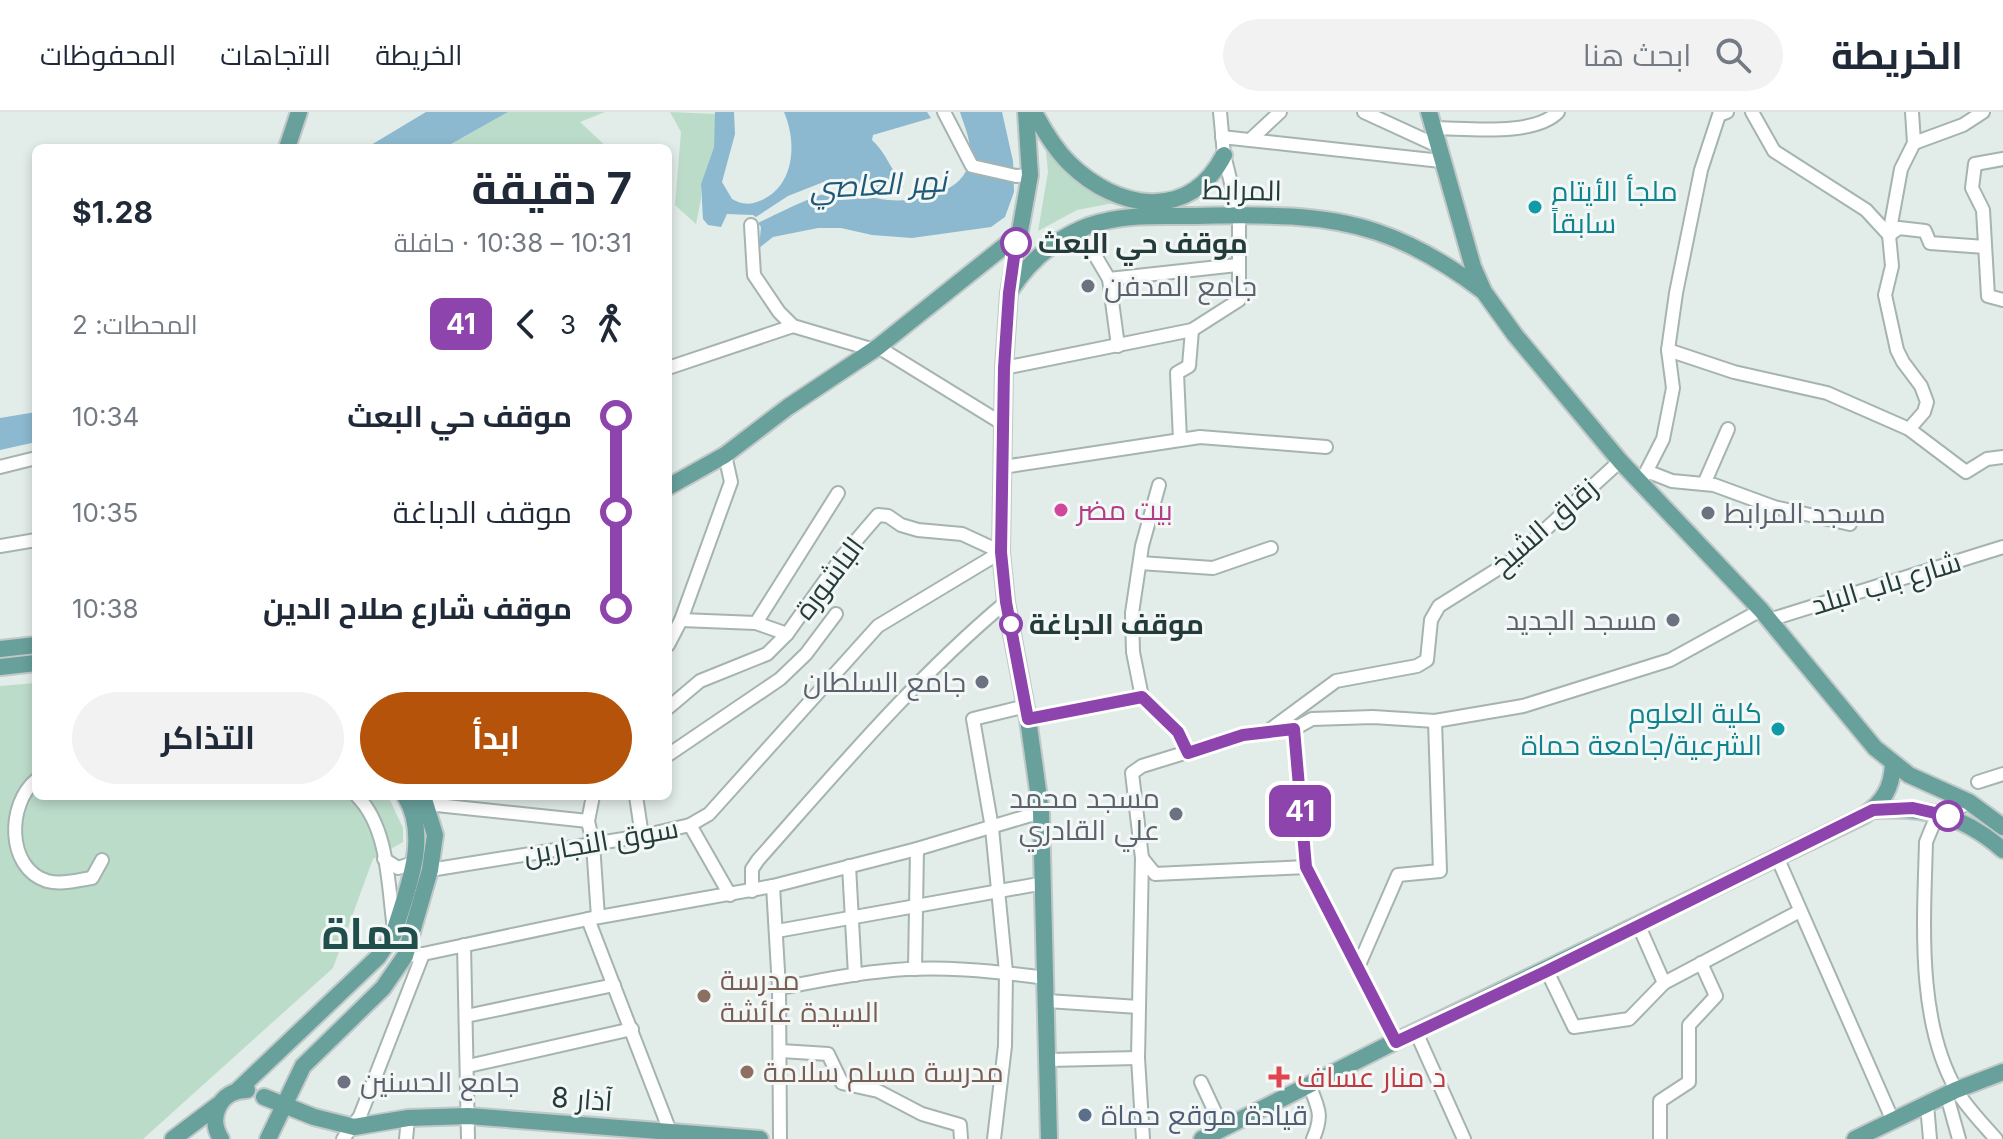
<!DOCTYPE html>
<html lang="ar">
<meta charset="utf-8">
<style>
body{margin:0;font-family:Inter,Cairo,sans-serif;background:#f2f2f3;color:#1f2937;direction:rtl;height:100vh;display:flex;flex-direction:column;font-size:30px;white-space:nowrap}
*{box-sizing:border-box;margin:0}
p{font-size:26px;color:#747a83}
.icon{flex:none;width:44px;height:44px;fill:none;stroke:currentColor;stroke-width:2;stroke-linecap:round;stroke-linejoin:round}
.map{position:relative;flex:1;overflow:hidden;direction:ltr}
.details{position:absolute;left:32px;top:32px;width:640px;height:656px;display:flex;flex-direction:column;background:#fff;border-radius:12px;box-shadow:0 4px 12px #0003;direction:rtl}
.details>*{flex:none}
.badge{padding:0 16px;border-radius:12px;font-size:28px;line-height:52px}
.map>.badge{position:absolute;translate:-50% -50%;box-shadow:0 0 0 4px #fff}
.legs{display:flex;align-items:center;gap:12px;height:88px;padding:0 40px;font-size:26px}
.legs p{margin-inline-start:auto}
.summary{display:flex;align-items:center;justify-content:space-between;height:136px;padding:0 40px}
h1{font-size:44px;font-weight:700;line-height:60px}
.button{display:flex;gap:16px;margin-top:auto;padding:16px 40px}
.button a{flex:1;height:92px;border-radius:48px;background:#b45309;color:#fff;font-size:32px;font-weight:700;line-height:92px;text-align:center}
.button a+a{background:#f2f2f3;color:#1f2937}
ul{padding:0 40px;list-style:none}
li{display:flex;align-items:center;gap:28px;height:96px;font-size:30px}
li i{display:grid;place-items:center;width:12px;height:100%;margin:0 10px;background:currentColor}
li i::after{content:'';width:20px;height:20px;margin:-10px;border:6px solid;border-radius:50%;background:#fff}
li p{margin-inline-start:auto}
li:first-child i{background:linear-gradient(#0000 50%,currentColor 0)}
li:last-child i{background:linear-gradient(currentColor 50%,#0000 0)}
header{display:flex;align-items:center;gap:48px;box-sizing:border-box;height:112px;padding:0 40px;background:#fff;border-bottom:2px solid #e0e1e3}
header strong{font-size:38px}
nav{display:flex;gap:44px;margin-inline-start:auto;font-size:28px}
.search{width:560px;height:72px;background:#f2f2f3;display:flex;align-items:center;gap:20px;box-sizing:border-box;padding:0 28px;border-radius:44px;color:#747a83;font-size:30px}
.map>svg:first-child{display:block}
.green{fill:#bcdcca}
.water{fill:#8cb9cf}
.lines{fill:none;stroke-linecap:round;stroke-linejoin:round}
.minor-casing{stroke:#a5b4b1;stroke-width:16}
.major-casing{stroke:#c1c8c8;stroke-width:20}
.minor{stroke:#fff;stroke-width:12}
.major{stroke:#68a09b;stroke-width:16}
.line-1-casing{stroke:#fff;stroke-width:18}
.line-1{stroke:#8e44ad;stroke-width:12}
.culture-dot{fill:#0f9aa8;stroke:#f3f8f7;stroke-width:3}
.stop-1-dot{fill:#fff;stroke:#8e44ad;stroke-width:4}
.worship-dot{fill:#6b7280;stroke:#f3f8f7;stroke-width:3}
.hotel-dot{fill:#d1479c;stroke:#f3f8f7;stroke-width:3}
.education-dot{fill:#8d6e63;stroke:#f3f8f7;stroke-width:3}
.health-dot{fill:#e0444e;stroke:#f3f8f7;stroke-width:3}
.service-dot{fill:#5c6f8a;stroke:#f3f8f7;stroke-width:3}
.labels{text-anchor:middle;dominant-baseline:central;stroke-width:6;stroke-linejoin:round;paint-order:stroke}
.street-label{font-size:28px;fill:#233c3a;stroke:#f3f8f7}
.culture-label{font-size:28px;fill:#0d838f;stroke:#f3f8f7;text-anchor:start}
.stop-label{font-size:28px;font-weight:bold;fill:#233c3a;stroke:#f3f8f7;text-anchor:start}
.worship-label{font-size:28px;fill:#5b616d;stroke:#f3f8f7;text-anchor:start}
.hotel-label{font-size:28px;fill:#b23c85;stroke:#f3f8f7;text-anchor:start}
.education-label{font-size:28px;fill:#785e54;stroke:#f3f8f7;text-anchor:start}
.health-label{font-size:28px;fill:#be3a42;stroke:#f3f8f7;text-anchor:start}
.service-label{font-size:28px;fill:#4e5e75;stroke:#f3f8f7;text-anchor:start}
.water-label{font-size:30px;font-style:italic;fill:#1e5977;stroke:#f3f8f7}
.town-label{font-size:44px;font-weight:bold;fill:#1f4e4b;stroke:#f3f8f7}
</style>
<header>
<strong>الخريطة</strong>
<div class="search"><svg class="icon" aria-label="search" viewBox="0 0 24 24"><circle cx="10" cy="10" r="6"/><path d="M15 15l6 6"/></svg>ابحث هنا</div>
<nav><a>الخريطة</a><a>الاتجاهات</a><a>المحفوظات</a></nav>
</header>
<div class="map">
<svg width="2003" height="1027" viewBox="0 0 2003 1027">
<rect width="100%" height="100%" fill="#e2ece9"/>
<!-- green -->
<g class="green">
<polygon points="508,0 605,0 580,10 608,36 444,36"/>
<polygon points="670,0 716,2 714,35 701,72 701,87 696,112 675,93 681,20"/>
<polygon points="1044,19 1060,47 1129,88 1077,98 1038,119 1048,60"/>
<polygon points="36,571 36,684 388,684 403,716 403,730 373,747 333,856 143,1027 0,1027 0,574"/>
</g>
<!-- water -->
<g class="water">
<polygon points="426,0 508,0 444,36 366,36"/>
<path d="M715,0H734L735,22L722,70L732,87C742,93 751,93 762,88C795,73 797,30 784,0H927L931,6L873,23L872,28C886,41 892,59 904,75L897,78L831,67L788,84L756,105L753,103L727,102L721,115L708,113L703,107L701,72L714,35Z"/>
<path d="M960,0H1002L1013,49L1014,80L1005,105L991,115L912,126L872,123L841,116H818L773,125L759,136L761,115L758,111C777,102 813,83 832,80C850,78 870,86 888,88C917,91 970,81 970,42C971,28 964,13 960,0Z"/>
<polygon points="36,300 36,330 0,338 0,306"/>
</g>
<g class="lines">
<!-- minor casing -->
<g class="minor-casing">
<g id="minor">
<polyline points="944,0 972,54 1016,64 1030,63"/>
<polyline points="1364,0 1438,34"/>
<polyline points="1752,0 1774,39 1866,98 1889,123"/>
<path d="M1433,16C1467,16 1533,25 1558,0"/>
<polyline points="1222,25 1441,49"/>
<polyline points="1250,28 1280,0"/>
<polyline points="1914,31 1963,13 1983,0"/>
<polyline points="2003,47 1975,52 1972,76 1983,98 1988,184 2003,188"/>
<polyline points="751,113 754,163 779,200 793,214 874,238"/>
<polyline points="1889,123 1899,116 1925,119 1930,131 1985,135"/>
<polyline points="1089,133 1109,167"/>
<polyline points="1118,234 1109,167 1237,153"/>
<polyline points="878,235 1003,312"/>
<polyline points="1668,238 1734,260 1827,281 1909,317 1966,360 1987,347 2003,345"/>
<polyline points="668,256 793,214"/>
<polyline points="1004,256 1192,218 1239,188 1239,103 1224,43 1220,0"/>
<polyline points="1909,317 1924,300 1927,290 1921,274 1903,250 1897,238 1885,183 1892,154 1889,123 1901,57 1914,31 1912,0"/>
<polyline points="1180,328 1177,261 1189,254 1192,218"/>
<polyline points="0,355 36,346"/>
<polyline points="1003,355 1200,325 1326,335"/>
<polyline points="1649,360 1672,369 1714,373 1774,395 1850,412"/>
<polyline points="1641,370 1663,327 1673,276 1668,238 1676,181 1701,58 1719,3 1727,0"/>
<polyline points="1704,372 1728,317"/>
<polyline points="1159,373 1142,434 1132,501 1133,540 1142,585 1178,620 1188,641"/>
<polyline points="0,434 36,428"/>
<polyline points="1140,451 1213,456 1271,436"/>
<polyline points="681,508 756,511 787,522"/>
<polyline points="1769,508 2003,435"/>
<polyline points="756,511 838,381"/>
<polyline points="668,533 681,508 731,370 725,343"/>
<polyline points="668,596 700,569 767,542 787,522 842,445 878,403 888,404 901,413 918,418 962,422 1001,440"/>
<polyline points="1028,607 1142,585"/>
<polyline points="1294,617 1306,755 1396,930"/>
<polyline points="1267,620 1336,569 1417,554 1427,548 1431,508 1439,494 1512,448 1620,349"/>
<polyline points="668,643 780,567 806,542 836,502"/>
<path d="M36,668C7,692 6,756 47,769C62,773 77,768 92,766L102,748"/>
<polyline points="1978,670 2003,662"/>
<path d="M357,684C389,716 388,775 394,817"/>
<polyline points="593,684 588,709 593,732 598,805"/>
<polyline points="636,684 642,724"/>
<path d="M1969,690L1933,713L1926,730C1924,808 1916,909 1957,979C1967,996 1983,1012 1996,1027"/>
<polyline points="427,692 588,709"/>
<polyline points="690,713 730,783"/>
<polyline points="1777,745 1893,1009"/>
<polyline points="1142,746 1155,762 1306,755"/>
<polyline points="384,747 398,756 413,751"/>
<polyline points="849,754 855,863"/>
<polyline points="430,758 642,724 690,713 709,702 878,514 1001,440"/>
<polyline points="773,774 779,876 780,1027"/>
<path d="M752,779V757L758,748C837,659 914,567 1006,490"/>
<polyline points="588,807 673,1027"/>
<polyline points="1638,812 1664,871"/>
<polyline points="777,819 1044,771"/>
<polyline points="464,833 468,1027"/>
<polyline points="405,844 423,842 588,807 773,774 917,737 1041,700"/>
<polyline points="1358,855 1398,763 1440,759 1435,609"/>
<polyline points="915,857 917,737"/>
<polyline points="1547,859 1574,915 1629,907 1664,871 1800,799"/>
<path d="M779,876C814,870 849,862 884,859C937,853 994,859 1046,866"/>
<polyline points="1047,889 1139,895"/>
<polyline points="466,904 614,873"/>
<polyline points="1416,920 1464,1027"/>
<polyline points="781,939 828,942 842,971 878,979 922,1002 960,1013 961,1027"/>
<polyline points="1048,948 1138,946"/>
<polyline points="468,954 632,917"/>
<polyline points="1201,970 1223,1017"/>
<path d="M1310,975C1319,997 1323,1004 1313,1027"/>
<polyline points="1947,984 1959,1027"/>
<polyline points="1927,993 1930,1027"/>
<polyline points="343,1027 360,1004 423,842"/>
<polyline points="406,1027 408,1006"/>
<polyline points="994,1027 1005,934 1006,860 992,716 973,607 1026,594"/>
<polyline points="1143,1027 1138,946 1142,746 1132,661 1142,654 1243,623 1294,617 1312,607 1373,605 1435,609 1523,594 1670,548 1761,498"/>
<polyline points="1660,1027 1660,989 1689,970 1689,913 1716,884 1701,851"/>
</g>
</g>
<!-- major casing -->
<g class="major-casing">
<g id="major">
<polyline points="1026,0 1030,63 1009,181 1004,256 1001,440 1006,490 1028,607 1041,700 1049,1027"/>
<path d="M1034,0C1044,19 1054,36 1069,51C1117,98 1189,111 1224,43"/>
<polyline points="1429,0 1473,155 1484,180 1515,223 1620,349 1761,498 1875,636 1909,663 1969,690 2003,715"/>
<polyline points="287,36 299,0"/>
<path d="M1010,179C1029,149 1055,127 1088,114C1121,102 1156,104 1190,104C1253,103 1317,100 1377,120C1416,133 1450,154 1483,179"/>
<polyline points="668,375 725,343 788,295 878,235 1017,124"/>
<polyline points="0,537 36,533"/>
<polyline points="0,555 36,551"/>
<path d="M1873,698C1926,695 1962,702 2003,738"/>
<path d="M238,978L378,845L394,821C406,779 431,726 405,684"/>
<polyline points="264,985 314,1005 354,1015 408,1006 468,1004 760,1027"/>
<polyline points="173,1027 218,993"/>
<path d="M221,1027C207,1005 220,978 247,978"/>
<polyline points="268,1027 303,954 383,876 405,844 430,758 435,723 423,684"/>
<path d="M1202,1027L1384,935L1863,704C1883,691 1892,676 1893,652"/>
<polyline points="1855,1027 1956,978 2003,960"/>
</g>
</g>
<!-- minor -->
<use href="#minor" class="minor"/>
<!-- major -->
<use href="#major" class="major"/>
</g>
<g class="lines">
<!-- line-1 casing -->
<g class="line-1-casing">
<polyline id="line-1" points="1016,131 1009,181 1004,256 1001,440 1006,490 1028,607 1142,585 1178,620 1188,641 1243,623 1294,617 1306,755 1396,930 1547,859 1873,698 1913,696 1948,704"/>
</g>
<!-- line-1 -->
<use href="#line-1" class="line-1"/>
</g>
<!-- markers -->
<g class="culture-dot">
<circle cx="1535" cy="95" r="8"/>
<circle cx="1778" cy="617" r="8"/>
</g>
<g class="stop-1-dot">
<circle cx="1016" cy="131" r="14"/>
<circle cx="1011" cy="512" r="10"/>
<circle cx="1948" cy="704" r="14"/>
</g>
<g class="worship-dot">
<circle cx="1088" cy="174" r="8"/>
<circle cx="1708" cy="401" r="8"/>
<circle cx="1673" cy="508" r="8"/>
<circle cx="982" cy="570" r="8"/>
<circle cx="1176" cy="702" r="8"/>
<circle cx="344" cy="970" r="8"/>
</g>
<circle class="hotel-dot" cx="1061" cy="398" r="8"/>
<g class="education-dot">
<circle cx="704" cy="884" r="8"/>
<circle cx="747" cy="960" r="8"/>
</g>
<path class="health-dot" d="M1275 953h8v8h8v8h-8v8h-8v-8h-8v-8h8z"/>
<circle class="service-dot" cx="1085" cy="1003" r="8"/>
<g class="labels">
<!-- street labels -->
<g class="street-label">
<text transform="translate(1242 78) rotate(1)">المرابط</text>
<text transform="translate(1544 414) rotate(-41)">زقاق الشيخ</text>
<text transform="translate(829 466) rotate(-53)">الباشورة</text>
<text transform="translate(1886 471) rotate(-17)">شارع باب البلد</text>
<text transform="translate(601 729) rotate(-10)">سوق النجارين</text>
<text transform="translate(582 987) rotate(4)">8 آذار</text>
</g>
<!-- culture labels -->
<g class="culture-label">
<text x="1551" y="79">ملجأ الأيتام<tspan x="1551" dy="32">سابقاً</tspan></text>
<text x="1762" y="601" text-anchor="end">كلية العلوم<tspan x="1762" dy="32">الشرعية/جامعة حماة</tspan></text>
</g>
<!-- stop labels -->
<g class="stop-label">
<text x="1038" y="131">موقف حي البعث</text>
<text x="1029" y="512">موقف الدباغة</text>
</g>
<!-- worship labels -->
<g class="worship-label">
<text x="1104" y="174">جامع المدفن</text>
<text x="1724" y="401">مسجد المرابط</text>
<text x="1657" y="508" text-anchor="end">مسجد الجديد</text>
<text x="966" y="570" text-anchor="end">جامع السلطان</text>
<text x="1160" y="686" text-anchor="end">مسجد محمد<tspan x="1160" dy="32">علي القادري</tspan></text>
<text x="360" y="970">جامع الحسنين</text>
</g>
<!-- hotel labels -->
<g class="hotel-label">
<text x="1077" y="398">بيت مضر</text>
</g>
<!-- education labels -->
<g class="education-label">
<text x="720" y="868">مدرسة<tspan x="720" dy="32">السيدة عائشة</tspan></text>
<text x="763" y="960">مدرسة مسلم سلامة</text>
</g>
<!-- health labels -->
<g class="health-label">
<text x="1297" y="965">د منار عساف</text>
</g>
<!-- service labels -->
<g class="service-label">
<text x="1101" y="1003">قيادة موقع حماة</text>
</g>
<!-- water labels -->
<g class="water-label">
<text transform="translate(878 72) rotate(-3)">نهر العاصي</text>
</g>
<!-- town labels -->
<g class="town-label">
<text x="371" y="821">حماة</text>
</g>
</g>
</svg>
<b class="badge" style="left:1300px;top:699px;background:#8e44ad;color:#fff">41</b>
<section class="details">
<div class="summary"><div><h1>7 دقيقة</h1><p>10:31 – 10:38 · حافلة</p></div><b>$1.28</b></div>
<div class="legs"><svg class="icon" aria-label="walk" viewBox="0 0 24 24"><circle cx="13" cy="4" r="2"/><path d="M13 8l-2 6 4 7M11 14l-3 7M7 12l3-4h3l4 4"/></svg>3<svg class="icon" aria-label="back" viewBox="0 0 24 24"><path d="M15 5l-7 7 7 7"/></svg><b class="badge" style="background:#8e44ad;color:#fff">41</b><p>المحطات: 2</p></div>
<ul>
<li><i style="color:#8e44ad"></i><b>موقف حي البعث</b><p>10:34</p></li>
<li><i style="color:#8e44ad"></i><span>موقف الدباغة</span><p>10:35</p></li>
<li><i style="color:#8e44ad"></i><b>موقف شارع صلاح الدين</b><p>10:38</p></li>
</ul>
<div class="button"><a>ابدأ</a><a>التذاكر</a></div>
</section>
</div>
